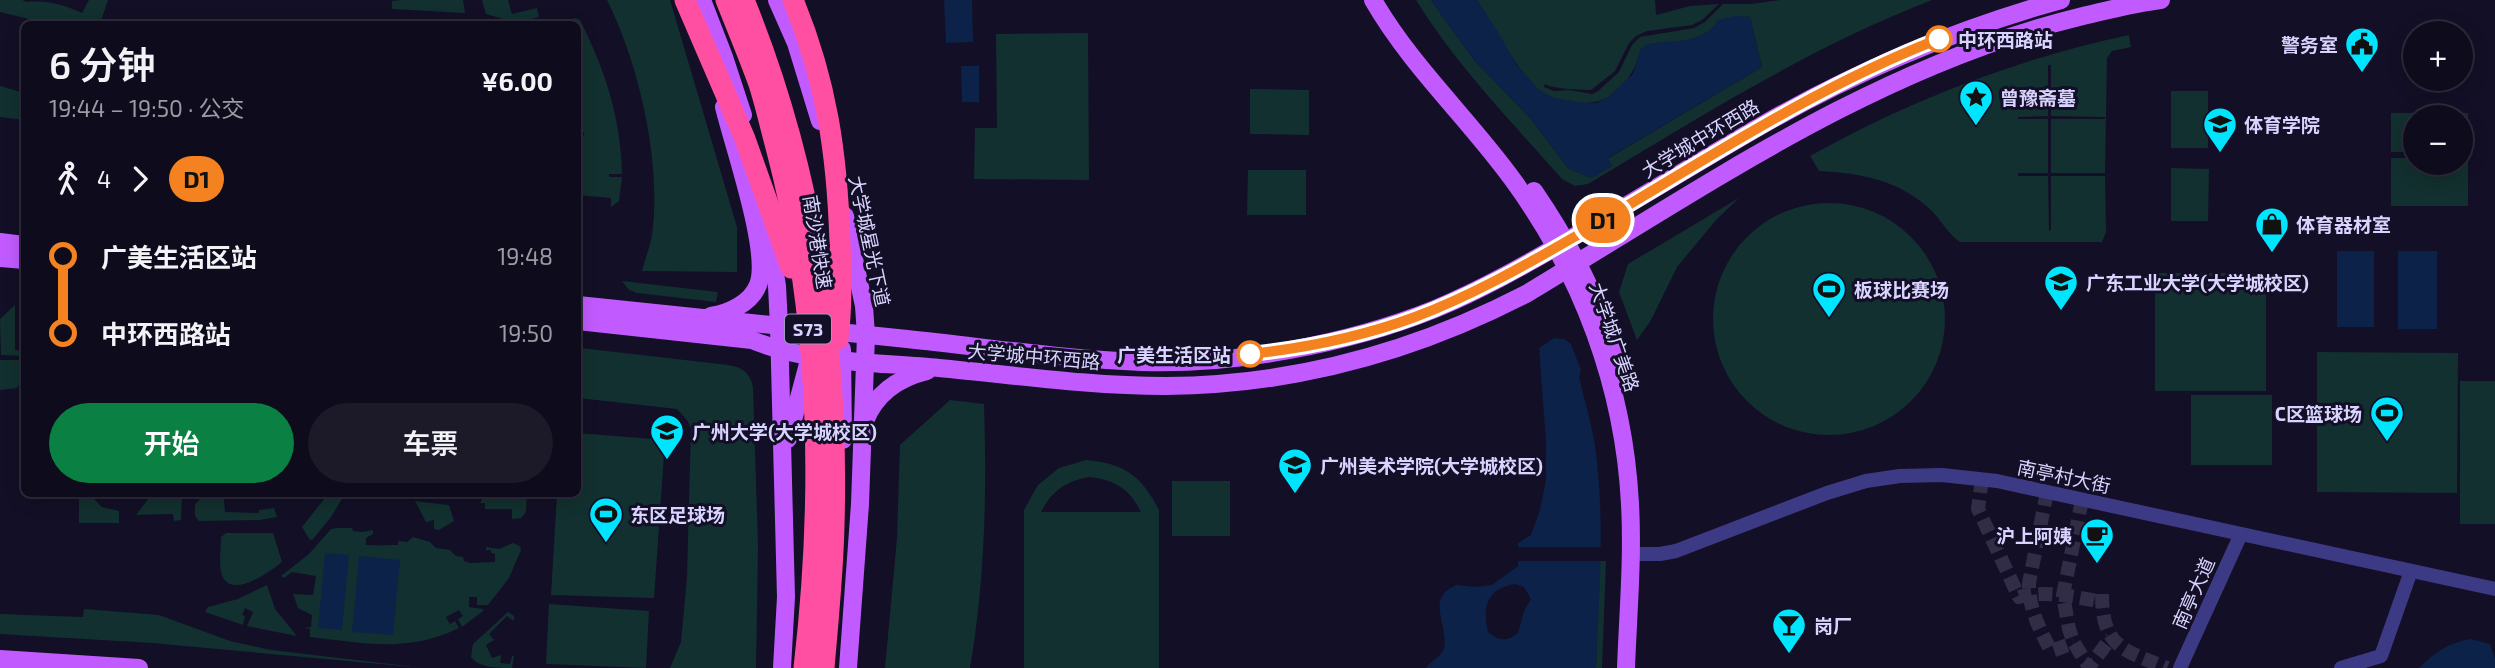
<!DOCTYPE html>
<html lang="zh">
<meta charset="utf-8">
<style>
body{margin:0;font-family:"Exo 2","Noto Sans SC",sans-serif;background:#1c1929;color:#f1f3f6;height:100vh;display:flex;flex-direction:column;font-size:26px;white-space:nowrap}
*{box-sizing:border-box;margin:0}
p{font-size:23px;color:#9b9ba3}
.icon{flex:none;width:38px;height:38px;fill:none;stroke:currentColor;stroke-width:2;stroke-linecap:round;stroke-linejoin:round}
.map{position:relative;flex:1;overflow:hidden}
.details{position:absolute;left:21px;top:21px;width:560px;height:476px;display:flex;flex-direction:column;background:#0e0b1c;border-radius:10px;box-shadow:0 4px 18px #0003,0 0 0 2px #2e2b3b}
.details>*{flex:none}
.badge{padding:0 14px;border-radius:23px;font-size:24px;line-height:46px}
.fabs{position:absolute;left:2403px;top:21px;display:grid;gap:14px}
.fabs a{display:grid;place-items:center;width:70px;height:70px;border-radius:50%;background:#0e0b1c;box-shadow:0 4px 18px #0003,0 0 0 2px #2e2b3b;font-size:35px}
.map>.badge{position:absolute;translate:-50% -50%;box-shadow:0 0 0 4px #fff}
.legs{display:flex;align-items:center;gap:10px;height:77px;padding:0 28px;font-size:23px}
.legs p{margin-inline-start:auto}
.overview{display:flex;align-items:center;justify-content:space-between;height:119px;padding:0 28px}
h1{font-size:38px;font-weight:600;line-height:52px}
.button{display:flex;gap:14px;margin-top:auto;padding:14px 28px}
.button a{flex:1;height:80px;border-radius:42px;background:#0b8043;color:#fff;font-size:28px;font-weight:600;line-height:80px;text-align:center}
.button a+a{background:#1c1929;color:#f1f3f6}
ul{padding:0 28px;list-style:none}
li{display:flex;align-items:center;gap:24px;height:77px;font-size:26px}
li i{display:grid;place-items:center;width:10px;height:100%;margin:0 9px;background:currentColor}
li i::after{content:'';width:18px;height:18px;margin:-9px;border:5px solid;border-radius:50%;background:#0e0b1c}
li p{margin-inline-start:auto}
li:first-child i{background:linear-gradient(#0000 50%,currentColor 0)}
li:last-child i{background:linear-gradient(currentColor 50%,#0000 0)}
.map>svg:first-child{display:block}
.green{fill:#12302f;fill-rule:evenodd}
.water{fill:#0c2248;fill-rule:evenodd}
.pier{fill:#130f26}
.lines{fill:none;stroke-linecap:round;stroke-linejoin:round}
.minor-tunnel{stroke:#312d47;stroke-width:14;stroke-dasharray:14 7;stroke-linecap:butt}
.minor{stroke:#3d3a85;stroke-width:14}
.major{stroke:#c25bff;stroke-width:18}
.highway-bridge{stroke:#ff4fa3;stroke-width:21}
.line-1-casing{stroke:#fff;stroke-width:16}
.line-1{stroke:#f58220;stroke-width:10}
.stop-1-dot{fill:#fff;stroke:#f58220;stroke-width:3.5}
.labels{text-anchor:middle;dominant-baseline:central;stroke-width:6;stroke-linejoin:round;paint-order:stroke}
.shield{fill:#130f26;stroke:#9e99be;stroke-width:2}
.shield-label{font-size:18px;font-weight:bold;fill:#d9d4ff}
.stop-label{font-size:19px;font-weight:bold;fill:#d9d4ff;stroke:#130f26;text-anchor:start}
.poi-label{font-size:19px;font-weight:bold;fill:#d9d4ff;stroke:#130f26;text-anchor:start}
.street-label{font-size:19px;fill:#d9d4ff;stroke:#130f26}
</style>
<div class="map">
<svg width="2495" height="668" viewBox="0 0 2495 668">
<rect width="100%" height="100%" fill="#130f26"/>
<!-- green -->
<g class="green">
<path d="M0,0H22L27,2C46,0 65,5 82,13L89,0H108L100,24H49L0,12Z"/>
<polygon points="402,0 463,0 465,13 392,9 392,1"/>
<polygon points="482,0 508,0 512,14 537,8 539,17 517,23 486,14"/>
<path d="M607,0H670L737,227V272L642,271C645,259 650,247 652,235C662,163 639,64 607,0Z"/>
<path d="M1416,0H1431L1474,60L1531,119L1568,168L1591,178L1612,166L1607,159L1762,67L1750,17C1726,15 1712,34 1689,40C1673,44 1656,40 1641,49C1631,86 1608,110 1567,101C1557,99 1546,97 1538,89C1512,64 1497,30 1477,0H1655L1656,15L1690,6L1719,4L1702,20L1692,25L1647,31L1636,36L1629,43L1615,71L1591,90C1582,90 1552,89 1545,84L1544,87L1554,91L1569,90L1592,94L1597,92L1619,72L1632,45L1640,37L1694,28L1705,22L1723,4H1751L1780,0H1932C1810,47 1700,117 1588,184L1575,186L1562,179C1511,121 1456,65 1416,0Z"/>
<path d="M576,18L580,20C605,70 621,118 622,174H609V177H622L619,201L611,207V198L578,195V140L584,135V132L578,136V24H565L564,21Z"/>
<polygon points="1088,33 1089,180 974,179 975,128 997,128 996,34"/>
<path d="M2129,35L2131,47L2112,51L2107,58L2105,173H2051V119H2105V117L2051,116V65H2048V116L2018,117V119H2048V173H2018V176H2048L2049,231L2051,230V176H2105L2106,232L2102,242H1960C1949,235 1941,220 1931,210C1899,180 1860,173 1819,171L1810,156C1910,100 2016,59 2129,35Z"/>
<polygon points="0,86 24,93 24,120 0,117"/>
<polygon points="1250,89 1309,90 1309,135 1250,134"/>
<rect x="2171" y="91" width="37" height="57"/>
<polygon points="2391,113 2468,113 2468,152 2461,152 2460,117 2415,117 2415,152 2391,152"/>
<polygon points="2391,158 2415,158 2415,163 2460,163 2461,158 2468,158 2468,206 2391,206"/>
<polygon points="2171,168 2209,169 2208,221 2171,221"/>
<polygon points="1248,170 1306,170 1306,215 1247,215"/>
<polygon points="1739,198 1716,220 1677,267 1651,320 1637,340 1619,292 1628,264"/>
<circle cx="1829" cy="319" r="116"/>
<rect x="2155" y="273" width="111" height="118"/>
<polygon points="622,281 718,292 716,302 637,293 629,290"/>
<polygon points="15,305 15,350 23,351 24,356 1,355 0,319"/>
<path d="M581,348L728,365C742,367 751,373 753,388L758,546L756,668H670L681,642L687,577L691,428L687,420L677,409L578,398V354Z"/>
<polygon points="2317,352 2458,353 2457,493 2317,492"/>
<polygon points="0,360 24,360 23,378 17,388 0,390"/>
<rect x="2460" y="381" width="35" height="143"/>
<rect x="2191" y="395" width="81" height="70"/>
<path d="M950,400L984,404C987,492 985,581 970,668H885L897,538L900,445Z"/>
<polygon points="578,433 665,440 654,598 551,595 557,494 578,494"/>
<path d="M1086,460C1125,464 1141,475 1159,510V668H1024V510L1038,485L1059,468ZM1088,477C1114,479 1130,489 1141,512H1041C1052,491 1065,482 1088,477Z"/>
<rect x="1172" y="481" width="58" height="55"/>
<polygon points="79,494 89,494 102,507 119,511 119,523 79,523"/>
<polygon points="152,494 182,494 181,520 174,521 173,514 136,515"/>
<polygon points="328,494 345,494 331,517 313,539 310,540 302,527"/>
<polygon points="485,494 527,494 526,512 521,518 512,519 512,509 485,509 485,503 480,503"/>
<polygon points="200,499 224,499 225,512 259,513 259,510 274,508 277,517 259,520 199,521 195,516 195,504"/>
<polygon points="415,501 449,505 454,521 439,530 434,529 434,520 426,522"/>
<path d="M337,528H352L353,531L362,532L373,530V534L366,538V545C378,546 387,545 398,545V541L407,542L413,537L430,542L436,548L450,550L456,556L463,557L464,561L470,563L495,562V554L491,553V550H486V547L499,549L513,543L520,546L521,550L509,578L488,605H477V597H469V607L483,609V611L462,627L458,619L463,616L459,610L446,617L450,624L455,621L459,628C408,653 365,643 310,637V629L304,628L311,627L312,615L298,608L293,594L313,595L316,576L292,572L284,578L281,576L309,554L331,529Z"/>
<path d="M226,533H273L282,562C270,572 228,602 221,572C219,561 221,548 221,537Z"/>
<polygon points="1599,561 1606,561 1602,668 1596,668"/>
<polygon points="267,585 275,609 297,636 247,626 253,612 245,608 242,615 245,616 243,625 205,612 208,607 238,599"/>
<polygon points="549,604 649,611 646,668 546,664"/>
<polygon points="84,609 159,615 230,641 271,650 424,668 152,643 0,634 0,614 83,617"/>
<path d="M508,612L514,616V621L507,616L489,634L494,640L486,645L492,658L501,655L500,663L510,664L512,656H514L512,668C497,668 479,668 471,657L473,644Z"/>
</g>
<!-- water -->
<g class="water">
<polygon points="944,0 972,0 973,42 946,43"/>
<path d="M1431,0H1477L1498,32L1516,64L1540,91L1555,98L1585,103H1597L1608,97L1633,74L1641,49L1645,45C1670,38 1702,47 1718,20L1735,16L1750,17L1762,67L1608,158L1612,166L1591,178L1568,168L1531,119L1474,60Z"/>
<polygon points="961,66 979,66 979,102 962,102"/>
<rect x="2337" y="251" width="37" height="76"/>
<rect x="2398" y="251" width="39" height="78"/>
<path d="M1554,338L1564,339L1571,344L1581,370L1579,377C1584,398 1590,419 1594,440C1606,514 1599,593 1596,668H1426C1431,660 1442,657 1444,648C1449,625 1424,597 1457,585L1476,587L1492,585L1518,566V543L1531,535L1540,510L1546,480V442L1539,348ZM1515,584L1524,587L1531,599L1524,611L1518,633C1507,642 1499,641 1488,632C1482,606 1487,589 1515,584Z"/>
<polygon points="325,553 349,555 342,630 318,628"/>
<polygon points="359,556 400,560 393,635 352,632"/>
<path d="M2470,639L2490,644L2495,659V668H2419C2435,652 2448,643 2470,639Z"/>
</g>
<!-- pier -->
<rect class="pier" x="1517" y="547" width="86" height="14"/>
<g class="lines">
<!-- minor-tunnel -->
<g class="minor-tunnel">
<path d="M1982,479L1978,509L2019,597C2046,590 2075,597 2102,602"/>
<path d="M2047,492L2029,583C2029,609 2039,628 2051,651L2074,643"/>
<polyline points="2082,500 2063,595 2069,629 2074,643 2089,667 2111,638"/>
<path d="M2102,594C2102,648 2124,650 2167,668"/>
</g>
<!-- minor -->
<g class="minor">
<polyline points="1630,554 1660,554 1676,551 1827,493 1866,481 1900,476 1942,475 1997,481 2495,589"/>
<polyline points="2180,668 2241,534"/>
<polyline points="2341,668 2381,656 2411,571"/>
</g>
<!-- major -->
<g class="major">
<polyline points="702,0 724,57 743,115"/>
<polyline points="777,0 796,43 820,121"/>
<path d="M1373,0C1411,66 1468,118 1513,180C1582,275 1624,386 1630,504C1633,558 1628,614 1626,668"/>
<path d="M1534,191C1573,248 1603,306 1621,373"/>
<polyline points="845,216 864,306 866,335 860,504 848,668"/>
<polyline points="767,221 777,286 779,326 786,597 782,668"/>
<polyline points="0,242 24,245"/>
<polyline points="0,258 24,260"/>
<path d="M578,305C687,317 797,328 907,339C985,347 1063,359 1142,362C1236,365 1348,344 1435,309C1481,290 1525,265 1568,240C1633,202 1698,162 1764,124C1859,70 1957,29 2061,0"/>
<path d="M711,316C729,313 751,303 758,285C771,253 733,145 724,107"/>
<path d="M578,321L752,340C809,364 877,362 939,368C1014,375 1090,386 1166,386C1293,385 1414,352 1526,294C1704,187 1879,65 2083,16C2109,10 2135,3 2161,0"/>
<polyline points="842,349 843,440"/>
<path d="M865,421C876,393 898,378 927,371"/>
<polyline points="788,439 808,364"/>
<polyline points="0,659 139,668"/>
</g>
<!-- highway-bridge -->
<g class="highway-bridge">
<polyline points="685,0 745,139 791,268"/>
<path d="M726,0C737,28 749,56 759,84C766,106 771,129 777,151C821,319 824,496 804,668"/>
<path d="M744,0C812,167 839,345 834,525C833,573 828,620 824,668"/>
<path d="M793,0C827,82 837,154 840,242C841,274 842,306 838,339"/>
</g>
</g>
<g class="lines">
<!-- line-1 casing -->
<g class="line-1-casing">
<path id="line-1" d="M1250,354C1306,348 1361,337 1415,317C1471,296 1524,266 1576,236C1695,167 1810,89 1939,39"/>
</g>
<!-- line-1 -->
<use href="#line-1" class="line-1"/>
</g>
<!-- icons -->
<defs>
<g id="civic-pin" transform="scale(1.75)"><path d="M0 17L-7.5 6A9.5 9.5 0 1 1 7.5 6Z" fill="#00e5ff" stroke="#130f26"/><path d="M-.6-6.5H3V-4.5H.6V-3L4-1V1h2V6H-6V1h2V-1L-.6-3ZM-1.2 2.5V6h2.4V2.5Z" fill="#111"/></g>
<g id="sight-pin" transform="scale(1.75)"><path d="M0 17L-7.5 6A9.5 9.5 0 1 1 7.5 6Z" fill="#00e5ff" stroke="#130f26"/><path d="M0-6L1.8-2.2L6-1.7L2.9 1.2L3.7 5.4L0 3.3L-3.7 5.4L-2.9 1.2L-6-1.7L-1.8-2.2Z" fill="#111"/></g>
<g id="university-pin" transform="scale(1.75)"><path d="M0 17L-7.5 6A9.5 9.5 0 1 1 7.5 6Z" fill="#00e5ff" stroke="#130f26"/><path d="M0-5L7-2L0 1L-7-2ZM-4 1L0 2.5L4 1V4Q0 6-4 4Z" fill="#111"/></g>
<g id="shop-pin" transform="scale(1.75)"><path d="M0 17L-7.5 6A9.5 9.5 0 1 1 7.5 6Z" fill="#00e5ff" stroke="#130f26"/><path d="M-5-2.5h2.3a2.7 3.5 0 0 1 5.4 0H5L5.5 6h-11ZM-1.5-2.5h3a1.5 2.3 0 0 0-3 0Z" fill="#111"/></g>
<g id="stadium-pin" transform="scale(1.75)"><path d="M0 17L-7.5 6A9.5 9.5 0 1 1 7.5 6Z" fill="#00e5ff" stroke="#130f26"/><path d="M0-5a6.5 5 0 1 0 0 10a6.5 5 0 1 0 0-10ZM-3.5-1.8h7v3.6h-7Z" fill="#111"/></g>
<g id="cafe-pin" transform="scale(1.75)"><path d="M0 17L-7.5 6A9.5 9.5 0 1 1 7.5 6Z" fill="#00e5ff" stroke="#130f26"/><path d="M-5.5-4.5H6V0H3Q3 3.5 0 3.5H-2.5Q-5.5 3.5-5.5 0ZM3-3.2v2h1.7v-2ZM-6 4.5H4V6H-6Z" fill="#111"/></g>
<g id="bar-pin" transform="scale(1.75)"><path d="M0 17L-7.5 6A9.5 9.5 0 1 1 7.5 6Z" fill="#00e5ff" stroke="#130f26"/><path d="M-6-5H6L.8 .8V4.5H3.5V6h-7V4.5H-.8V.8Z" fill="#111"/></g>
</defs>
<g fill-rule="evenodd">
<use href="#civic-pin" x="2362" y="44"/>
<use href="#sight-pin" x="1976" y="97"/>
<use href="#university-pin" x="2220" y="124"/>
<use href="#shop-pin" x="2272" y="224"/>
<use href="#university-pin" x="2061" y="282"/>
<use href="#stadium-pin" x="1829" y="289"/>
<use href="#stadium-pin" x="2387" y="413"/>
<use href="#university-pin" x="667" y="431"/>
<use href="#university-pin" x="1295" y="465"/>
<use href="#stadium-pin" x="606" y="514"/>
<use href="#cafe-pin" x="2097" y="535"/>
<use href="#bar-pin" x="1789" y="625"/>
</g>
<!-- markers -->
<g class="stop-1-dot">
<circle cx="1939" cy="39" r="12"/>
<circle cx="1250" cy="354" r="12"/>
</g>
<g class="labels">
<!-- shield labels -->
<rect class="shield" x="785" y="314.5" width="46" height="29" rx="5"/>
<g class="shield-label">
<text x="808" y="329">S73</text>
</g>
<!-- stop labels -->
<g class="stop-label">
<text x="1958" y="39">中环西路站</text>
<text x="1231" y="354" text-anchor="end">广美生活区站</text>
</g>
<!-- poi labels -->
<g class="poi-label">
<text x="2338" y="44" text-anchor="end">警务室</text>
<text x="2000" y="97">曾豫斋墓</text>
<text x="2244" y="124">体育学院</text>
<text x="2296" y="224">体育器材室</text>
<text x="2086" y="282">广东工业大学(大学城校区)</text>
<text x="1854" y="289">板球比赛场</text>
<text x="2362" y="413" text-anchor="end">C区篮球场</text>
<text x="692" y="431">广州大学(大学城校区)</text>
<text x="1320" y="465">广州美术学院(大学城校区)</text>
<text x="630" y="514">东区足球场</text>
<text x="2072" y="535" text-anchor="end">沪上阿姨</text>
<text x="1814" y="625">岗厂</text>
</g>
<!-- street labels -->
<g class="street-label">
<text transform="translate(1700 138) rotate(-31)">大学城中环西路</text>
<text transform="translate(870 241) rotate(78)">大学城星光下道</text>
<text transform="translate(818 242) rotate(81)">南沙港快速</text>
<text transform="translate(1615 337) rotate(71)">大学城广美路</text>
<text transform="translate(1034 356) rotate(5)">大学城中环西路</text>
<text transform="translate(2064 476) rotate(12)">南亭村大街</text>
<text transform="translate(2193 593) rotate(-66)">南亭大道</text>
</g>
</g>
</svg>
<div class="fabs">
<a>+</a>
<a>−</a>
</div>
<b class="badge" style="left:1603px;top:220px;background:#f58220;color:#111">D1</b>
<section class="details">
<div class="overview"><div><h1>6 分钟</h1><p>19:44 – 19:50 · 公交</p></div><b>¥6.00</b></div>
<div class="legs"><svg class="icon" aria-label="walk" viewBox="0 0 24 24"><circle cx="13" cy="4" r="2"/><path d="M13 8l-2 6 4 7M11 14l-3 7M7 12l3-4h3l4 4"/></svg>4<svg class="icon" aria-label="forward" viewBox="0 0 24 24"><path d="M9 5l7 7-7 7"/></svg><b class="badge" style="background:#f58220;color:#111">D1</b></div>
<ul>
<li><i style="color:#f58220"></i><b>广美生活区站</b><p>19:48</p></li>
<li><i style="color:#f58220"></i><b>中环西路站</b><p>19:50</p></li>
</ul>
<div class="button"><a>开始</a><a>车票</a></div>
</section>
</div>
